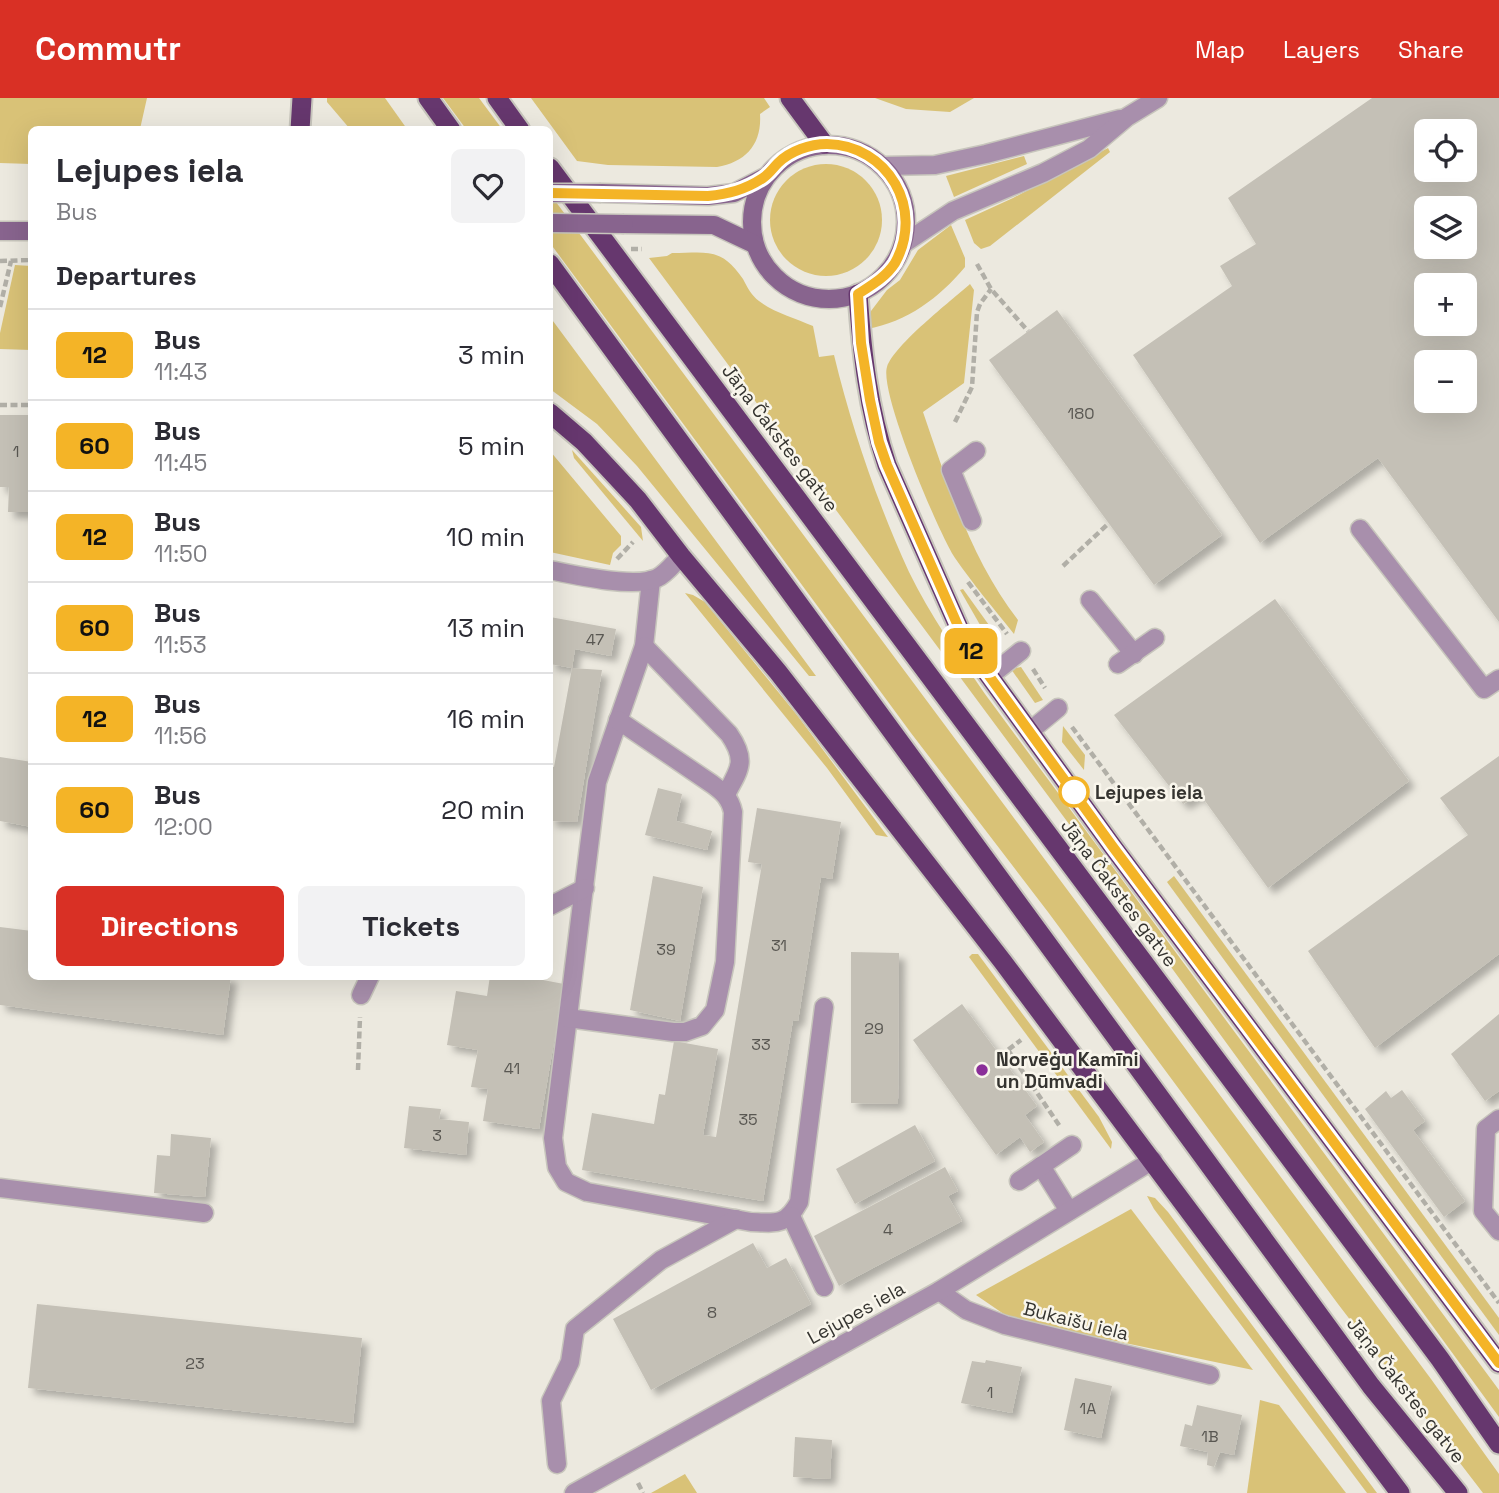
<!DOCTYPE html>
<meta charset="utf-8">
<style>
body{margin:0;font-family:"Space Grotesk",sans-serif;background:#f2f2f3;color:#2b2b33;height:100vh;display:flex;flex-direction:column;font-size:26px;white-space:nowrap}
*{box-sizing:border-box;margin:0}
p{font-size:23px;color:#7c7c81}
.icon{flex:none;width:38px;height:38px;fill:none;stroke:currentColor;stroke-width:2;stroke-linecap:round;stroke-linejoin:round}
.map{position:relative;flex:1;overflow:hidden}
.sheet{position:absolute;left:28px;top:28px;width:525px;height:854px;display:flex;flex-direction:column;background:#fff;border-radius:10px;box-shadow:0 7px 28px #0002}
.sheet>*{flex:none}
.badge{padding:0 14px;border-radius:10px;font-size:24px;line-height:46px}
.fabs{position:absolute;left:1414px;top:21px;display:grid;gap:14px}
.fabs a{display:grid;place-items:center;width:63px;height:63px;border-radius:10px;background:#fff;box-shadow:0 7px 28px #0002;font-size:35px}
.map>.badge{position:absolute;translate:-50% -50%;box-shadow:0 0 0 4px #fff}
h2{padding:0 28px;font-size:26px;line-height:63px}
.round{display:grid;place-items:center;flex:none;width:74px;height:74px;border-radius:10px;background:#f2f2f3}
.summary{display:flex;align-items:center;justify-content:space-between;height:119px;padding:0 28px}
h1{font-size:33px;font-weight:600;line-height:52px}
.action{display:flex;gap:14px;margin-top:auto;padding:14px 28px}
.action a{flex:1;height:80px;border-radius:10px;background:#d93025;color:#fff;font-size:28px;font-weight:600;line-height:80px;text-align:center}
.action a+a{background:#f2f2f3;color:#2b2b33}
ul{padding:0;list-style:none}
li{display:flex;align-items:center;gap:21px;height:91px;padding:0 28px;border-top:2px solid #e1e1e2}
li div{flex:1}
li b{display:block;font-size:26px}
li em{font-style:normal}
li .badge{min-width:77px;font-weight:700;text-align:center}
header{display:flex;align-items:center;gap:42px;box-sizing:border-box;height:98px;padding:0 35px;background:#d93025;color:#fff}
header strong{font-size:33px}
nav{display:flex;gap:38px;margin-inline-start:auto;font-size:24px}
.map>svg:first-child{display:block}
.green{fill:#d9c277}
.building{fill:#c4c0b6;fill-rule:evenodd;filter:url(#shadow)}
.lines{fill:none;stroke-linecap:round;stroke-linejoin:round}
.service-casing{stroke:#c7c5bc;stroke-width:21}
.minor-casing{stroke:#c7c5bc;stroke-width:21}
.tertiary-casing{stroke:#c7c5bc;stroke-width:21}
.secondary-casing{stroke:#c7c5bc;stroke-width:21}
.trunk-casing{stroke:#c7c5bc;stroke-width:23}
.path{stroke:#b1afa7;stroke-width:4.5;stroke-dasharray:7 3.5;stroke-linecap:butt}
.service{stroke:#a88fac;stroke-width:18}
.minor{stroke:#a88fac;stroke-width:18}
.tertiary{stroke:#a88fac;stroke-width:18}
.secondary{stroke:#88648e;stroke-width:18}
.trunk{stroke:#66376e;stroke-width:19}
.secondary-bridge-casing{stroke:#c7c5bc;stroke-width:21;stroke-linecap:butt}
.path-bridge{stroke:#b1afa7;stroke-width:4.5;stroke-dasharray:7 3.5;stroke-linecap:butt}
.secondary-bridge{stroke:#88648e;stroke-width:18}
.line-casing{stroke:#fff;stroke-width:16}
.line{stroke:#f4b427;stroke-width:10}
.stop-dot{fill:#fff;stroke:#f4b427;stroke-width:3.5}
.poi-dot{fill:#8a2e99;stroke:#f9f6ec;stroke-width:2.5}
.labels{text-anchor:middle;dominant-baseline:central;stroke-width:5;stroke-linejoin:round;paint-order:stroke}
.number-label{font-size:16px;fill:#595752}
.street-label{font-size:19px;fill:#353430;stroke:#f9f6ec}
.stop-label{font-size:19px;font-weight:bold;fill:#353430;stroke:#f9f6ec;text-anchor:start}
.poi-label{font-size:19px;font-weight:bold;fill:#353430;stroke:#f9f6ec;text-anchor:start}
</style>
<header>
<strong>Commutr</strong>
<nav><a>Map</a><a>Layers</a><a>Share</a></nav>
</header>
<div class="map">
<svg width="1499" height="1395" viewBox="0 0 1499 1395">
<defs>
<filter id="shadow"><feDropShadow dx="6" dy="6" stdDeviation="3.5" flood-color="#0004"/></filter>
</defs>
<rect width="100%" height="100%" fill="#ece9df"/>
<!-- green -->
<g class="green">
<polygon points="0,0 147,0 140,31 32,32 31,66 0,65"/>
<polygon points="327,0 385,0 407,31 350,31 327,4"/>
<polygon points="443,0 479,0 502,31 466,31"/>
<path d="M531,0H764L770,9L760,16C762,46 746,64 717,69L608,67L577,63Z"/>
<polygon points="875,0 974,0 950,14 906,11"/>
<polygon points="1108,50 1110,54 990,148 981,151 974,145 965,122 1013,100"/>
<polygon points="1024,58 1027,66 954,99 946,78"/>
<circle cx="826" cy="122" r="56"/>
<polygon points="550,96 1431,1281 1499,1376 1499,1395 1483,1395 1338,1206 1048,814 911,635 550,145"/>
<path d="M951,127L965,160V169C939,200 907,224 867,231L871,213L887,192L900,182L918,152Z"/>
<path d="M672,155C708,155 721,149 743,181C747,189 752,198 759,203C775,215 795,220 813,228L819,259L834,257C852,331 877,404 909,474C930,517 958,557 985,596L1499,1292V1319L1163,858L1164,854L649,160L667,158Z"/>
<polygon points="15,167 31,168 31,252 0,251 0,235"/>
<path d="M970,186L974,192L964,285L923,314C948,387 971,461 1018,522L1014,536C994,511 973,486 955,460C938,434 879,294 887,269C894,247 951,203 970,186Z"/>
<polygon points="550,219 816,578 809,578 637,368 597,326 550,291"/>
<polygon points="572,352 641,429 643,443 574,360"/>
<polygon points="550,353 621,438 621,447 613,455 610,467 550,454"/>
<polygon points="963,491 999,541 987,539 960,492"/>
<polygon points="685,495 693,497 705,504 797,617 888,739 876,737 827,670"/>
<polygon points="1021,569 1043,602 1035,605 1011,571"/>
<polygon points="1063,628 1085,657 1084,672 1062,644"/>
<polygon points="1174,778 1499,1220 1499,1237 1167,784"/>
<polygon points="972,856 978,856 1099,1019 1112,1044 1111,1051 969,859"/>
<polygon points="1147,1098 1155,1100 1168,1114 1377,1395 1367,1395 1154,1111"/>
<polygon points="1131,1111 1253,1272 1011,1221 976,1197"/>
<polygon points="1260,1302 1279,1307 1346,1395 1247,1395"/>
<polygon points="685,1376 697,1395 651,1395"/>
</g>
<!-- building -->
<g class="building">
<path d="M1372,0H1499V524L1378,360L1260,445L1133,257L1232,188L1220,168L1256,146L1228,100ZM1426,33H1465V72H1426ZM1426,110H1465V149H1426ZM1426,187H1465V226H1426ZM1426,264H1465V303H1426Z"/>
<polygon points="1057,212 1222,437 1154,487 989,262"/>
<polygon points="0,317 32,317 32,414 8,414 9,389 0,389"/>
<polygon points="1275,501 1409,683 1268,790 1200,696 1183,706 1114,617"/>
<polygon points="550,519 616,531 611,558 575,551 572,570 550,566"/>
<polygon points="572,570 602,572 577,724 550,723 550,668 554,669"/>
<polygon points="1499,658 1499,856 1375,950 1308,853 1468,737 1440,700"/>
<polygon points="0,659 32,664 32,729 0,723"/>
<polygon points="658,690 682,696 676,723 712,733 707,752 645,737"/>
<polygon points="757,710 841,724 832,781 821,779 798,923 793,922 763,1103 582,1072 592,1015 654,1026 659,996 665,997 674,943 718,951 703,1037 716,1039 762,766 748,764"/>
<polygon points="653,778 703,789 680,923 630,912"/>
<polygon points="0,829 32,833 32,878 231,878 223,937 0,907"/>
<polygon points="851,854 899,855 898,1006 851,1005"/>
<polygon points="490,878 522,878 564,886 539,1031 483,1023 488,991 471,989 478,952 447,947 456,893 487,898"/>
<polygon points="962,906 1037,1008 1025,1017 1044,1044 1030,1054 1020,1039 996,1057 913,942"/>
<polygon points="1499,916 1499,993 1485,1003 1451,956"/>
<polygon points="1402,992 1425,1023 1413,1032 1465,1103 1444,1119 1365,1011 1386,993 1391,1000"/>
<polygon points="409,1008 441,1011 439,1021 469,1024 466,1057 404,1050"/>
<polygon points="915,1027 935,1063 855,1106 836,1071"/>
<polygon points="171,1036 211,1040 205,1099 154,1095 157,1057 170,1058"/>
<polygon points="945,1069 958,1093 948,1098 962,1123 839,1188 814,1138"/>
<polygon points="753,1145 767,1170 786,1160 811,1206 651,1292 613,1221"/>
<polygon points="37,1206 362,1240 353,1325 28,1290"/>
<polygon points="986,1262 1022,1269 1012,1315 961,1305 972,1263 985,1265"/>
<polygon points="1075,1280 1112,1288 1101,1340 1064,1332"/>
<polygon points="1197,1307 1242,1317 1234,1357 1220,1354 1214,1369 1207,1367 1208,1354 1180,1348 1185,1326 1192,1328"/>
<polygon points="795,1339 832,1342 830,1381 793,1379"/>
</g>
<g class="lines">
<!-- service casing -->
<g class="service-casing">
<g id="service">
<polyline points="972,423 951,372 976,353"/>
<polyline points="1360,431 1484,591 1499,581"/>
<path d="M651,482L644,548L597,684L553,1040L557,1069L566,1084L587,1094L751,1124C776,1125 786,1128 799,1104L824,909"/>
<polyline points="1090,502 1134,556"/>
<path d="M644,548L729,636C747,662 740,671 726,696"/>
<polyline points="1118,566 1155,540"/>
<polyline points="990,578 1021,553"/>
<polyline points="1030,633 1058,610"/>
<polyline points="550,808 585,790"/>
<path d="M568,920L673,934H685L702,928L715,912L725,864L733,714C730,700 723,694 712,686L618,622"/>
<polyline points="1499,1021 1486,1031 1483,1113 1499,1133"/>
<polyline points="1041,1068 1069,1113"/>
<polyline points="1019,1083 1072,1047"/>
<polyline points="0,1090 204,1115"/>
<polyline points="791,1118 824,1189"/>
<polyline points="557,1366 551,1303 570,1264 575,1231 661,1162 736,1121"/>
</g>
</g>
<!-- minor casing -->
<g class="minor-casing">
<g id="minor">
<path d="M550,472C574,477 635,491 657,480C666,476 674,465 681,458"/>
<polyline points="361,897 370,878"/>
<polyline points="939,1193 966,1212 1005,1227 1210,1277"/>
<polyline points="574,1395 939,1193 1153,1062"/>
</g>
</g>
<!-- tertiary casing -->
<g class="tertiary-casing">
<g id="tertiary">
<polyline points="884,68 935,67 986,56 1120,21"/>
<polyline points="903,146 953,113 1043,75 1089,51 1127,19 1158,0"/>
</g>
</g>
<!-- secondary casing -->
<g class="secondary-casing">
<g id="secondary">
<circle cx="829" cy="124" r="77"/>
<polyline points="601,95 708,98 734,95 765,79"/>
<polyline points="624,126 714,127 754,146"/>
<polyline points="0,133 32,133"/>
</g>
</g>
<!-- trunk casing -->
<g class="trunk-casing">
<g id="trunk">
<polyline points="428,0 451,32"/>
<polyline points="497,0 520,32"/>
<polyline points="790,0 824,46"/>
<polyline points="300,32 302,0"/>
<polyline points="550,70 1440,1261 1499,1346"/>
<polyline points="550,166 1371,1288 1458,1395"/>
<path d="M858,196C862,254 868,311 887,367L966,546L1113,749L1499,1265"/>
<polyline points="550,315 584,344 638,402 681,458 778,574 1003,864 1400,1395"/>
</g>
</g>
<!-- path -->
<g class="path">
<polyline points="0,163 32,162"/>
<polyline points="977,166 991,191 1028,233"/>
<polyline points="0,209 11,163"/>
<polyline points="0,307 32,307"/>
<polyline points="955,324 972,289 977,214 980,206 991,191"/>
<polyline points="617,461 633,444"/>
<polyline points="1063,468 1109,425"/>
<polyline points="968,484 1007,536"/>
<polyline points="1033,571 1045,590"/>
<polyline points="1072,629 1499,1205"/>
<polyline points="1008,952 1061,1030"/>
<polyline points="1000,958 1021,942"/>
<polyline points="358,972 360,919"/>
<polyline points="638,1385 643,1395"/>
</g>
<!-- service -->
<use href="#service" class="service"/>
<!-- minor -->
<use href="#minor" class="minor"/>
<!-- tertiary -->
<use href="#tertiary" class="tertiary"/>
<!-- secondary -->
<use href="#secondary" class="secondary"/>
<!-- trunk -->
<use href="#trunk" class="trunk"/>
<!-- secondary-bridge casing -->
<g class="secondary-bridge-casing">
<g id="secondary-bridge">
<polyline points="550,95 601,95"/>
<polyline points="550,125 624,126"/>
</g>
</g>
<!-- path-bridge -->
<polyline class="path-bridge" points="631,151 642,151"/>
<!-- secondary-bridge -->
<use href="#secondary-bridge" class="secondary-bridge"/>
</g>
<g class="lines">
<!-- line casing -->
<g class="line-casing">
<path id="line" d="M550,95L708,98C728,96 745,92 763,80C769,76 773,70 778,65C790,53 810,46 827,46C888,47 925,111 895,165C886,179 872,187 858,196L861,245L870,302L879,344L887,367L966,546L1113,749L1499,1265"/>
</g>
<!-- line -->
<use href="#line" class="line"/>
</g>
<!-- markers -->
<circle class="stop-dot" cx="1074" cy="694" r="14"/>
<circle class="poi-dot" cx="982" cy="972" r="7"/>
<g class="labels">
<!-- number labels -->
<g class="number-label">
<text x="1081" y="315">180</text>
<text x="16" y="353">1</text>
<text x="595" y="541">47</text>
<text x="779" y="847">31</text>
<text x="666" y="851">39</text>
<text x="874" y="930">29</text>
<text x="761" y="946">33</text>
<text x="512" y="970">41</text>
<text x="748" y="1021">35</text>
<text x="437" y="1037">3</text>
<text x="888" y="1131">4</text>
<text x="712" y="1214">8</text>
<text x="195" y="1265">23</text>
<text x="990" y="1294">1</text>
<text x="1088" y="1310">1A</text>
<text x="1210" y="1338">1B</text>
</g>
<!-- street labels -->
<g class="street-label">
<text transform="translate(780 340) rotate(53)">Jāņa Čakstes gatve</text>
<text transform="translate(1119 795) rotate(53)">Jāņa Čakstes gatve</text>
<text transform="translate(856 1215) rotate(-29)">Lejupes iela</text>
<text transform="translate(1076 1223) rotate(14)">Bukaišu iela</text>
<text transform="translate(1406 1292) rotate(52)">Jāņa Čakstes gatve</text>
</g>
<!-- stop labels -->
<g class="stop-label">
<text x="1095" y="694">Lejupes iela</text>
</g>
<!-- poi labels -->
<g class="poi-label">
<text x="996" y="961">Norvēģu Kamīni<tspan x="996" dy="22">un Dūmvadi</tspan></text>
</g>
</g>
</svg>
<div class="fabs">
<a><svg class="icon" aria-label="locate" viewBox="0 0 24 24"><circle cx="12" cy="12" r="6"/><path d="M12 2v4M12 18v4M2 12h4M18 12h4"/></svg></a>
<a><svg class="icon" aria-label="layers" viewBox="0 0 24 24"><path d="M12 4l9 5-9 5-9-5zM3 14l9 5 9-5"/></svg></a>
<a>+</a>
<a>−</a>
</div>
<b class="badge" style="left:971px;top:553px;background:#f4b427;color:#111">12</b>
<section class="sheet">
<div class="summary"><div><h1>Lejupes iela</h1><p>Bus</p></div><a class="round"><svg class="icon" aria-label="heart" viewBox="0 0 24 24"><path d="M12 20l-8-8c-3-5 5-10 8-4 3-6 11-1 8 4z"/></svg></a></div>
<h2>Departures</h2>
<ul>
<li><span class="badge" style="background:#f4b427;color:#111">12</span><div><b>Bus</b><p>11:43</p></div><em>3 min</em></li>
<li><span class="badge" style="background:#f4b427;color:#111">60</span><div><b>Bus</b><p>11:45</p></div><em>5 min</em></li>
<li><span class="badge" style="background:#f4b427;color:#111">12</span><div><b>Bus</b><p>11:50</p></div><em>10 min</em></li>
<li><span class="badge" style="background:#f4b427;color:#111">60</span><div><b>Bus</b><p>11:53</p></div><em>13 min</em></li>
<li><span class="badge" style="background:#f4b427;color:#111">12</span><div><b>Bus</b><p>11:56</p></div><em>16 min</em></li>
<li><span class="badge" style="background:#f4b427;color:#111">60</span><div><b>Bus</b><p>12:00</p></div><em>20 min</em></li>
</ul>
<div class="action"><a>Directions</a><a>Tickets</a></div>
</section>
</div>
